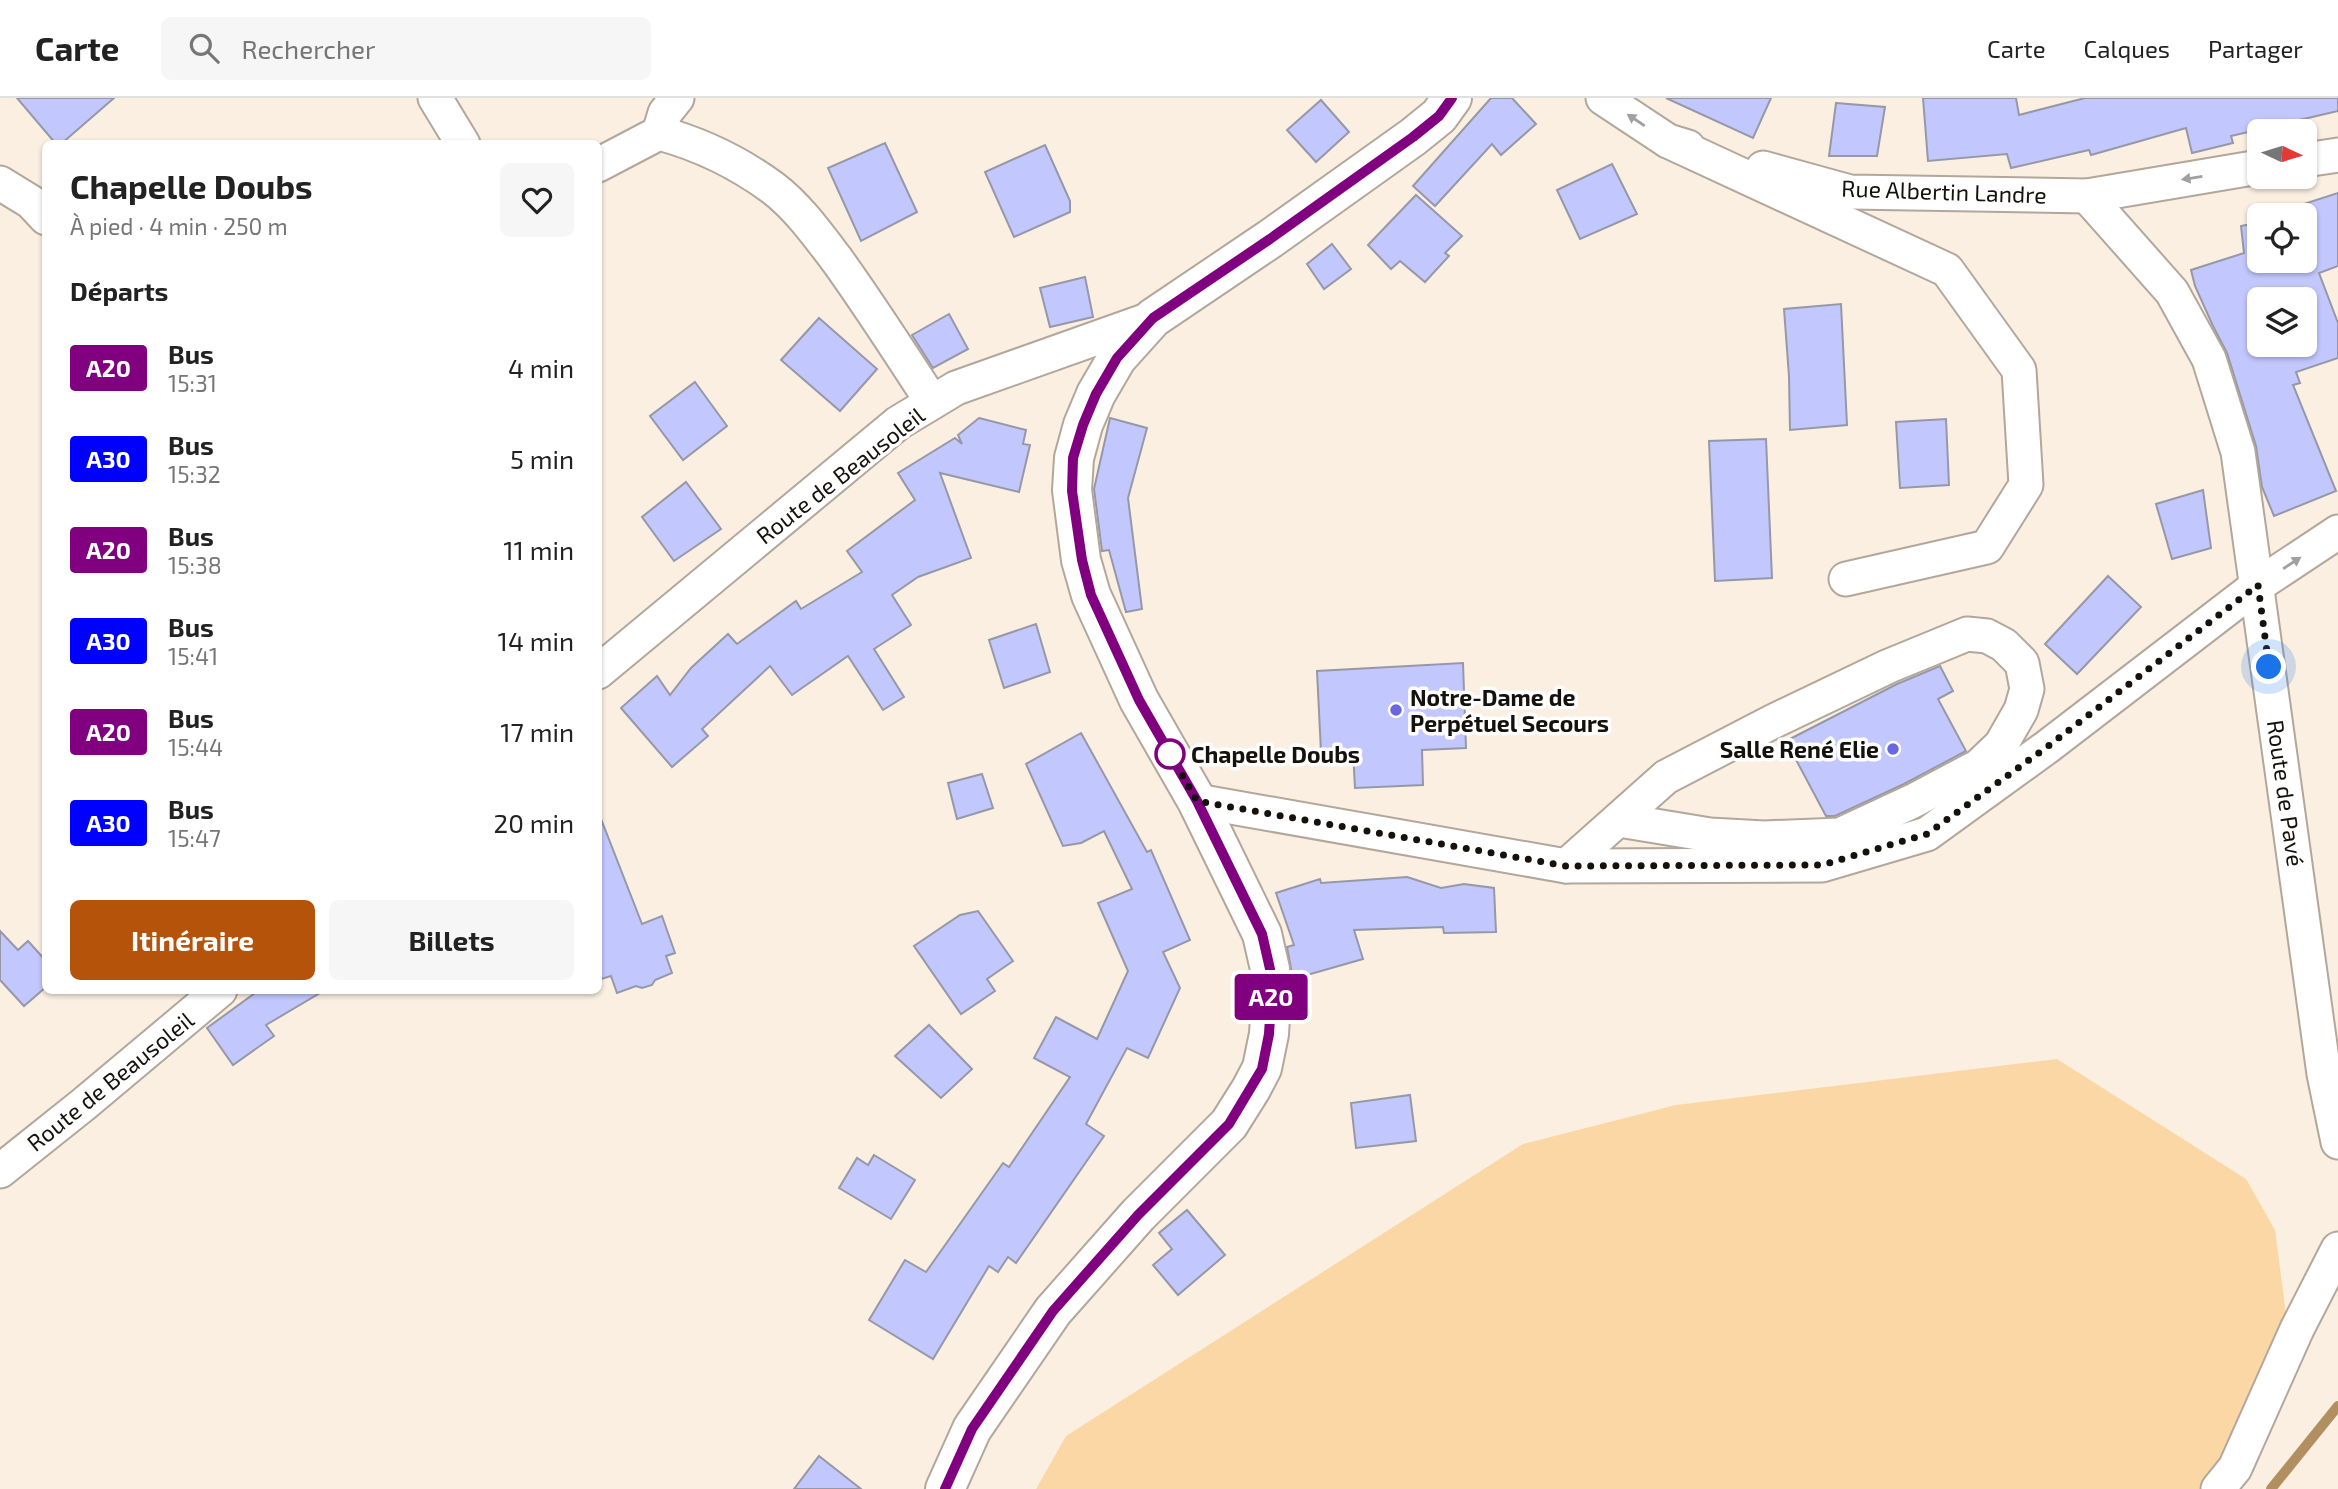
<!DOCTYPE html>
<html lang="fr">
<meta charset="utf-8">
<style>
body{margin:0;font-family:"Exo 2",sans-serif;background:#f6f6f6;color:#222;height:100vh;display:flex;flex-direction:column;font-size:26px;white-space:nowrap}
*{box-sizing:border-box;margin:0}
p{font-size:23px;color:#767676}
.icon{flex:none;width:38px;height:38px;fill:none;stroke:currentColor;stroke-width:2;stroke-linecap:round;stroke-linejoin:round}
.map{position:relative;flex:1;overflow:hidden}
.panel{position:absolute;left:42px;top:42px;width:560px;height:854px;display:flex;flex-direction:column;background:#fff;border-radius:10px;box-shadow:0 2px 5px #0004}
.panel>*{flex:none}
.badge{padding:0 14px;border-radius:5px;font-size:24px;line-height:46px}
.needle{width:46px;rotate:94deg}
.tools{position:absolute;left:2247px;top:21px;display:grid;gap:14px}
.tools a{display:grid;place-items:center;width:70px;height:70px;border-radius:10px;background:#fff;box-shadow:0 2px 5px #0004;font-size:35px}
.you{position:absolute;width:35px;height:35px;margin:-18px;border:5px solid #fff;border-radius:50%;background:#1a73e8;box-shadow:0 0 0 10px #1a73e833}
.map>.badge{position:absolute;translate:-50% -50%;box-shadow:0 0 0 4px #fff}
h2{padding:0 28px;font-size:26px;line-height:63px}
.round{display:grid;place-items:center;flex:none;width:74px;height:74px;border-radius:10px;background:#f6f6f6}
.head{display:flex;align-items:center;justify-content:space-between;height:119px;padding:0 28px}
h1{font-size:33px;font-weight:700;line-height:52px}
.button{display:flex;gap:14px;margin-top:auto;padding:14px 28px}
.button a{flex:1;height:80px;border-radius:10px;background:#b45309;color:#fff;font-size:28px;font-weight:700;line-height:80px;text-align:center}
.button a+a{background:#f6f6f6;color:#222}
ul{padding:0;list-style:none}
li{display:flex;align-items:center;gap:21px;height:91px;padding:0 28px}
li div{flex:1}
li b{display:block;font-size:26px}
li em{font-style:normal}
li .badge{min-width:77px;font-weight:700;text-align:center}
header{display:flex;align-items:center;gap:42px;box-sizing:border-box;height:98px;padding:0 35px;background:#fff;border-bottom:2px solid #e0e0e0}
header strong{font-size:33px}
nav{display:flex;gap:38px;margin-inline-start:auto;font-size:24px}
.search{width:490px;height:63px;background:#f6f6f6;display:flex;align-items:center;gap:18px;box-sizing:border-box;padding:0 24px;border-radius:10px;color:#767676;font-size:26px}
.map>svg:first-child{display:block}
.green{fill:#fcd7a6}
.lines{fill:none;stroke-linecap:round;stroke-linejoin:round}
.stream{stroke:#b28f60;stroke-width:10}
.building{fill:#c2c8fe;stroke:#9698a7;stroke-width:2;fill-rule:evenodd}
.minor-casing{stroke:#b2a79a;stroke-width:37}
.major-casing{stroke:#b2a79a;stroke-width:42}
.minor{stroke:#fff;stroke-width:33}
.major{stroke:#fff;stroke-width:38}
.oneway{fill:#a1a09e}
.line-casing{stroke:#fff;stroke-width:16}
.line{stroke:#800080;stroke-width:10}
.walk{stroke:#15110d;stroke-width:7;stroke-dasharray:0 12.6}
.poi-dot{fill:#6a67e1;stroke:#fefefe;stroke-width:2.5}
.stop-dot{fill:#fff;stroke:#800080;stroke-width:3.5}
.labels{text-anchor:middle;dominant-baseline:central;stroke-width:7;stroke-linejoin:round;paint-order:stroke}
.street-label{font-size:23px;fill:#15110d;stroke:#fefefe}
.poi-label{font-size:23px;font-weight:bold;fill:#15110d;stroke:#fefefe;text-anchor:start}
.stop-label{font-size:23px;font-weight:bold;fill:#15110d;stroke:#fefefe;text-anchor:start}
</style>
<header>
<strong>Carte</strong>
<div class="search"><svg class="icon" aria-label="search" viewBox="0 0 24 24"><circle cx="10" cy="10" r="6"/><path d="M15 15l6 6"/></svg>Rechercher</div>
<nav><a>Carte</a><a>Calques</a><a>Partager</a></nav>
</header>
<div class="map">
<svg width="2338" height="1391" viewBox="0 0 2338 1391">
<rect width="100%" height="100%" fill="#faefe1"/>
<!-- green -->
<polygon class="green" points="2057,961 2246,1081 2275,1132 2292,1262 2210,1391 1036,1391 1066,1338 1523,1046 1676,1007"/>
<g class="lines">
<!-- stream -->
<polyline class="stream" points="2271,1391 2338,1308"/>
</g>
<!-- building -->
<g class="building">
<polygon points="17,0 114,0 61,46 56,46"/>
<polygon points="1491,0 1512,0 1536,26 1501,57 1492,46 1435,108 1413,88"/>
<polygon points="1666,0 1771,0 1753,40"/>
<polygon points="1923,0 2016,0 2019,17 2085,0 2338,0 2338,13 2231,38 2233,45 2192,55 2186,30 2091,57 2089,52 2011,70 2007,56 1928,63"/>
<polygon points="1321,2 1349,34 1316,64 1287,32"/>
<polygon points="1836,5 1885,9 1877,58 1829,58"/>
<polygon points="885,45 917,114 861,143 828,70"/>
<polygon points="1045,47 1070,103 1070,114 1014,139 985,74"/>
<polygon points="1612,66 1637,116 1580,141 1557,92"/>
<path d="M2338,95V168L2319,175L2338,225V260L2296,274L2300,285L2293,287L2336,393L2274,418L2262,389L2256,348L2227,255L2213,228L2195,188L2191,172L2244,155L2241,128L2256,125L2253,108L2304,106ZM2259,117H2305V163H2259ZM2259,201H2305V247H2259Z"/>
<polygon points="1416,97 1462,138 1445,155 1449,158 1425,184 1400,163 1391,171 1368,147"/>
<polygon points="1332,146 1351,171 1324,191 1307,166"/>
<polygon points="1085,179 1093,219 1050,229 1040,190"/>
<polygon points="1841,206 1847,327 1790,332 1789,278 1784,211"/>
<polygon points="949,216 968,251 933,270 912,237"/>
<polygon points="819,220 877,271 840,313 781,262"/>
<polygon points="695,284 727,328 683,362 650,318"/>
<polygon points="979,320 1026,332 1023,346 1030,347 1019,394 940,375 971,460 918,479 892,497 911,527 874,551 904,599 883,612 848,558 792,597 770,568 702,631 708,638 672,669 621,610 657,578 670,597 691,570 728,536 737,546 796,503 801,511 862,474 847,453 915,402 898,375 955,340 962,346 958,337"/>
<polygon points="1110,320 1147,330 1128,400 1142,511 1126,514 1109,452 1102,453 1094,391"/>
<polygon points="1946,321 1949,387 1900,390 1896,324"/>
<polygon points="1766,341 1772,480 1715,483 1709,343"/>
<polygon points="686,384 721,431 674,463 642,419"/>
<polygon points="2203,392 2211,450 2172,461 2156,406"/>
<polygon points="2108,478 2141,509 2077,576 2045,546"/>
<polygon points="1036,526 1050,574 1004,590 989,542"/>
<polygon points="1463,565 1466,650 1422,652 1423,687 1355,690 1353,653 1321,654 1317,573"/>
<polygon points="1940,568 1953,593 1938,601 1966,653 1904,686 1835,718 1826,718 1786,643 1897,586"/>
<polygon points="1081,635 1147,754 1151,752 1190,842 1163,854 1180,890 1148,960 1127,950 1086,1026 1104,1038 1016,1165 1008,1159 998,1174 989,1168 933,1261 869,1222 905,1162 926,1174 1003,1065 1009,1069 1070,979 1034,960 1056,919 1097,941 1128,873 1098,805 1132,791 1104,733 1081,745 1063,748 1026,666"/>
<polygon points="982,676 993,710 957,721 948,685"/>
<polygon points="598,721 601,721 642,826 662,818 675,855 666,858 672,875 655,882 652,887 642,890 636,888 617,895 611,878 598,882"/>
<polygon points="1407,779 1441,790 1464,786 1494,790 1496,834 1444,835 1443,829 1354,832 1363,861 1293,881 1287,849 1294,847 1276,795 1320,781 1321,785"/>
<polygon points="978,813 1013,863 987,881 995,893 961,916 914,848 960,817"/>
<polygon points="0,833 18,852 28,843 46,863 46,889 24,908 0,882"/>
<polygon points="259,892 325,892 266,927 274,938 233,967 207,930"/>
<polygon points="929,927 972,971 941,1000 895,958"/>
<polygon points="1410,997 1416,1043 1356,1050 1351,1005"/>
<polygon points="874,1057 915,1082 891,1121 839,1090 857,1060 868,1067"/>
<polygon points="1187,1112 1225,1157 1178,1197 1153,1167 1172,1151 1159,1135"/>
<polygon points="819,1358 861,1391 794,1391"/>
</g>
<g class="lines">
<!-- minor casing -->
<g class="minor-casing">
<g id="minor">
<polyline points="435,0 463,46"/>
<polyline points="1603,0 1668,43 1688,49"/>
<path d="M659,35C700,46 739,65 773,90C798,109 818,137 837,162C870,208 901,256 932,304"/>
<polyline points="1668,43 1947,172 2019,272 2026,387 1987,449 1846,481"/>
<polyline points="2305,62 2338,57"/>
<polyline points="598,67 659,35 665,15 677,0"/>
<polyline points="1763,70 1850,94 2087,98 2259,69"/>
<polyline points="0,85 31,104 46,120"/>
<polyline points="2087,98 2172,194 2209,261 2238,354 2324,976 2338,1044"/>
<polyline points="598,574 898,325 956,290 1153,220"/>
<polyline points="1197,703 1566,768 1822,767 1927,736 2047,649 2258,487 2338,434"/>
<polyline points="1566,768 1666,679 1774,623 1889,568 1967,536 1987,538 2004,547 2022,565 2027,591 2021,612 2001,647 1979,668 1913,703 1840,737 1764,740 1710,737 1619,722"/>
<polyline points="0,1073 84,1006 220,892"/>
<polyline points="2218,1391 2235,1370 2297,1231 2338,1151"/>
</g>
</g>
<!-- major casing -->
<g class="major-casing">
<polyline id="major" points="945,1391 972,1331 1053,1213 1138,1117 1229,1026 1251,991 1262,970 1269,936 1271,903 1270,871 1262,836 1197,703 1139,602 1091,497 1081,462 1072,392 1074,360 1083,327 1096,296 1117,260 1153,220 1270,141 1413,39 1439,18 1452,0"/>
</g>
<!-- minor -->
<use href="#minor" class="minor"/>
<!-- major -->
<use href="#major" class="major"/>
</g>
<!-- one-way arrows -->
<defs><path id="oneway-solid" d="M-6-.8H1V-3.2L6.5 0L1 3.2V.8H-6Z" transform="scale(1.75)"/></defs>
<g class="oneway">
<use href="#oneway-solid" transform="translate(1636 22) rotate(-146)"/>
<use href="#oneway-solid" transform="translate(2192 80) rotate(171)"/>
<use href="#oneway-solid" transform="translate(2292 465) rotate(-33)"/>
</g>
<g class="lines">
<!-- line casing -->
<g class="line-casing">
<polyline id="line" points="945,1391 972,1331 1053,1213 1138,1117 1229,1026 1262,971 1269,936 1271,903 1270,871 1262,836 1197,703 1139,602 1091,497 1082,462 1072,393 1073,360 1083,327 1096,296 1117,260 1153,220 1270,141 1413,39 1439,18 1452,0"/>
</g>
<!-- line -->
<use href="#line" class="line"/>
<!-- walk -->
<polyline class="walk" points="1170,656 1197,703 1566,768 1822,767 1927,736 2047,649 2258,487 2269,569"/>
</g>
<!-- markers -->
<g class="poi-dot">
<circle cx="1396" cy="612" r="7"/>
<circle cx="1893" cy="651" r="7"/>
</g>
<circle class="stop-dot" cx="1170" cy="656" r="14"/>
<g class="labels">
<!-- street labels -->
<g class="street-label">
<text transform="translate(1944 93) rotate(2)">Rue Albertin Landre</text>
<text transform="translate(840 377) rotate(-38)">Route de Beausoleil</text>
<text transform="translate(2286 695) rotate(82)">Route de Pavé</text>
<text transform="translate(110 983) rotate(-39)">Route de Beausoleil</text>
</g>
<!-- poi labels -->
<g class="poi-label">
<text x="1410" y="599">Notre-Dame de<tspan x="1410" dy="26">Perpétuel Secours</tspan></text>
<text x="1879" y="651" text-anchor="end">Salle René Elie</text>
</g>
<!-- stop labels -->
<g class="stop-label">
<text x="1191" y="656">Chapelle Doubs</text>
</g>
</g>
</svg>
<div class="tools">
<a><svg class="needle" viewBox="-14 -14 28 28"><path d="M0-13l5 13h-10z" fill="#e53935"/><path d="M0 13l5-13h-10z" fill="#767676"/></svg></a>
<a><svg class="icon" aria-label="locate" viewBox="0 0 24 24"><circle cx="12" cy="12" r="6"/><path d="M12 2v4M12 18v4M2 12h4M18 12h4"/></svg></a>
<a><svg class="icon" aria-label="layers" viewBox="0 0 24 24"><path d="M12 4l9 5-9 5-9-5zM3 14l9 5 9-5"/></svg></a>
</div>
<div class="you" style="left:2269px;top:569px"></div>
<b class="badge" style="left:1271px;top:899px;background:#800080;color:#fff">A20</b>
<section class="panel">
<div class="head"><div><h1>Chapelle Doubs</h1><p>À pied · 4 min · 250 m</p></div><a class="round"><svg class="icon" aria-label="heart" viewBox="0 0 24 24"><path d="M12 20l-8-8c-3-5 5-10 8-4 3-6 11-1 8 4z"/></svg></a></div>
<h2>Départs</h2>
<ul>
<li><span class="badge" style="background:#800080;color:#fff">A20</span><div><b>Bus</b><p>15:31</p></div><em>4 min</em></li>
<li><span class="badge" style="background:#00f;color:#fff">A30</span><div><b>Bus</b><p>15:32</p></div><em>5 min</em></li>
<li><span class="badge" style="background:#800080;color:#fff">A20</span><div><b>Bus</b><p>15:38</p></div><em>11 min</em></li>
<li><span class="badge" style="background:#00f;color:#fff">A30</span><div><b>Bus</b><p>15:41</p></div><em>14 min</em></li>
<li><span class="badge" style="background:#800080;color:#fff">A20</span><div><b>Bus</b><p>15:44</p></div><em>17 min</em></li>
<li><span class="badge" style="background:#00f;color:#fff">A30</span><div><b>Bus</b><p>15:47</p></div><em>20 min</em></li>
</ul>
<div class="button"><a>Itinéraire</a><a>Billets</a></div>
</section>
</div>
